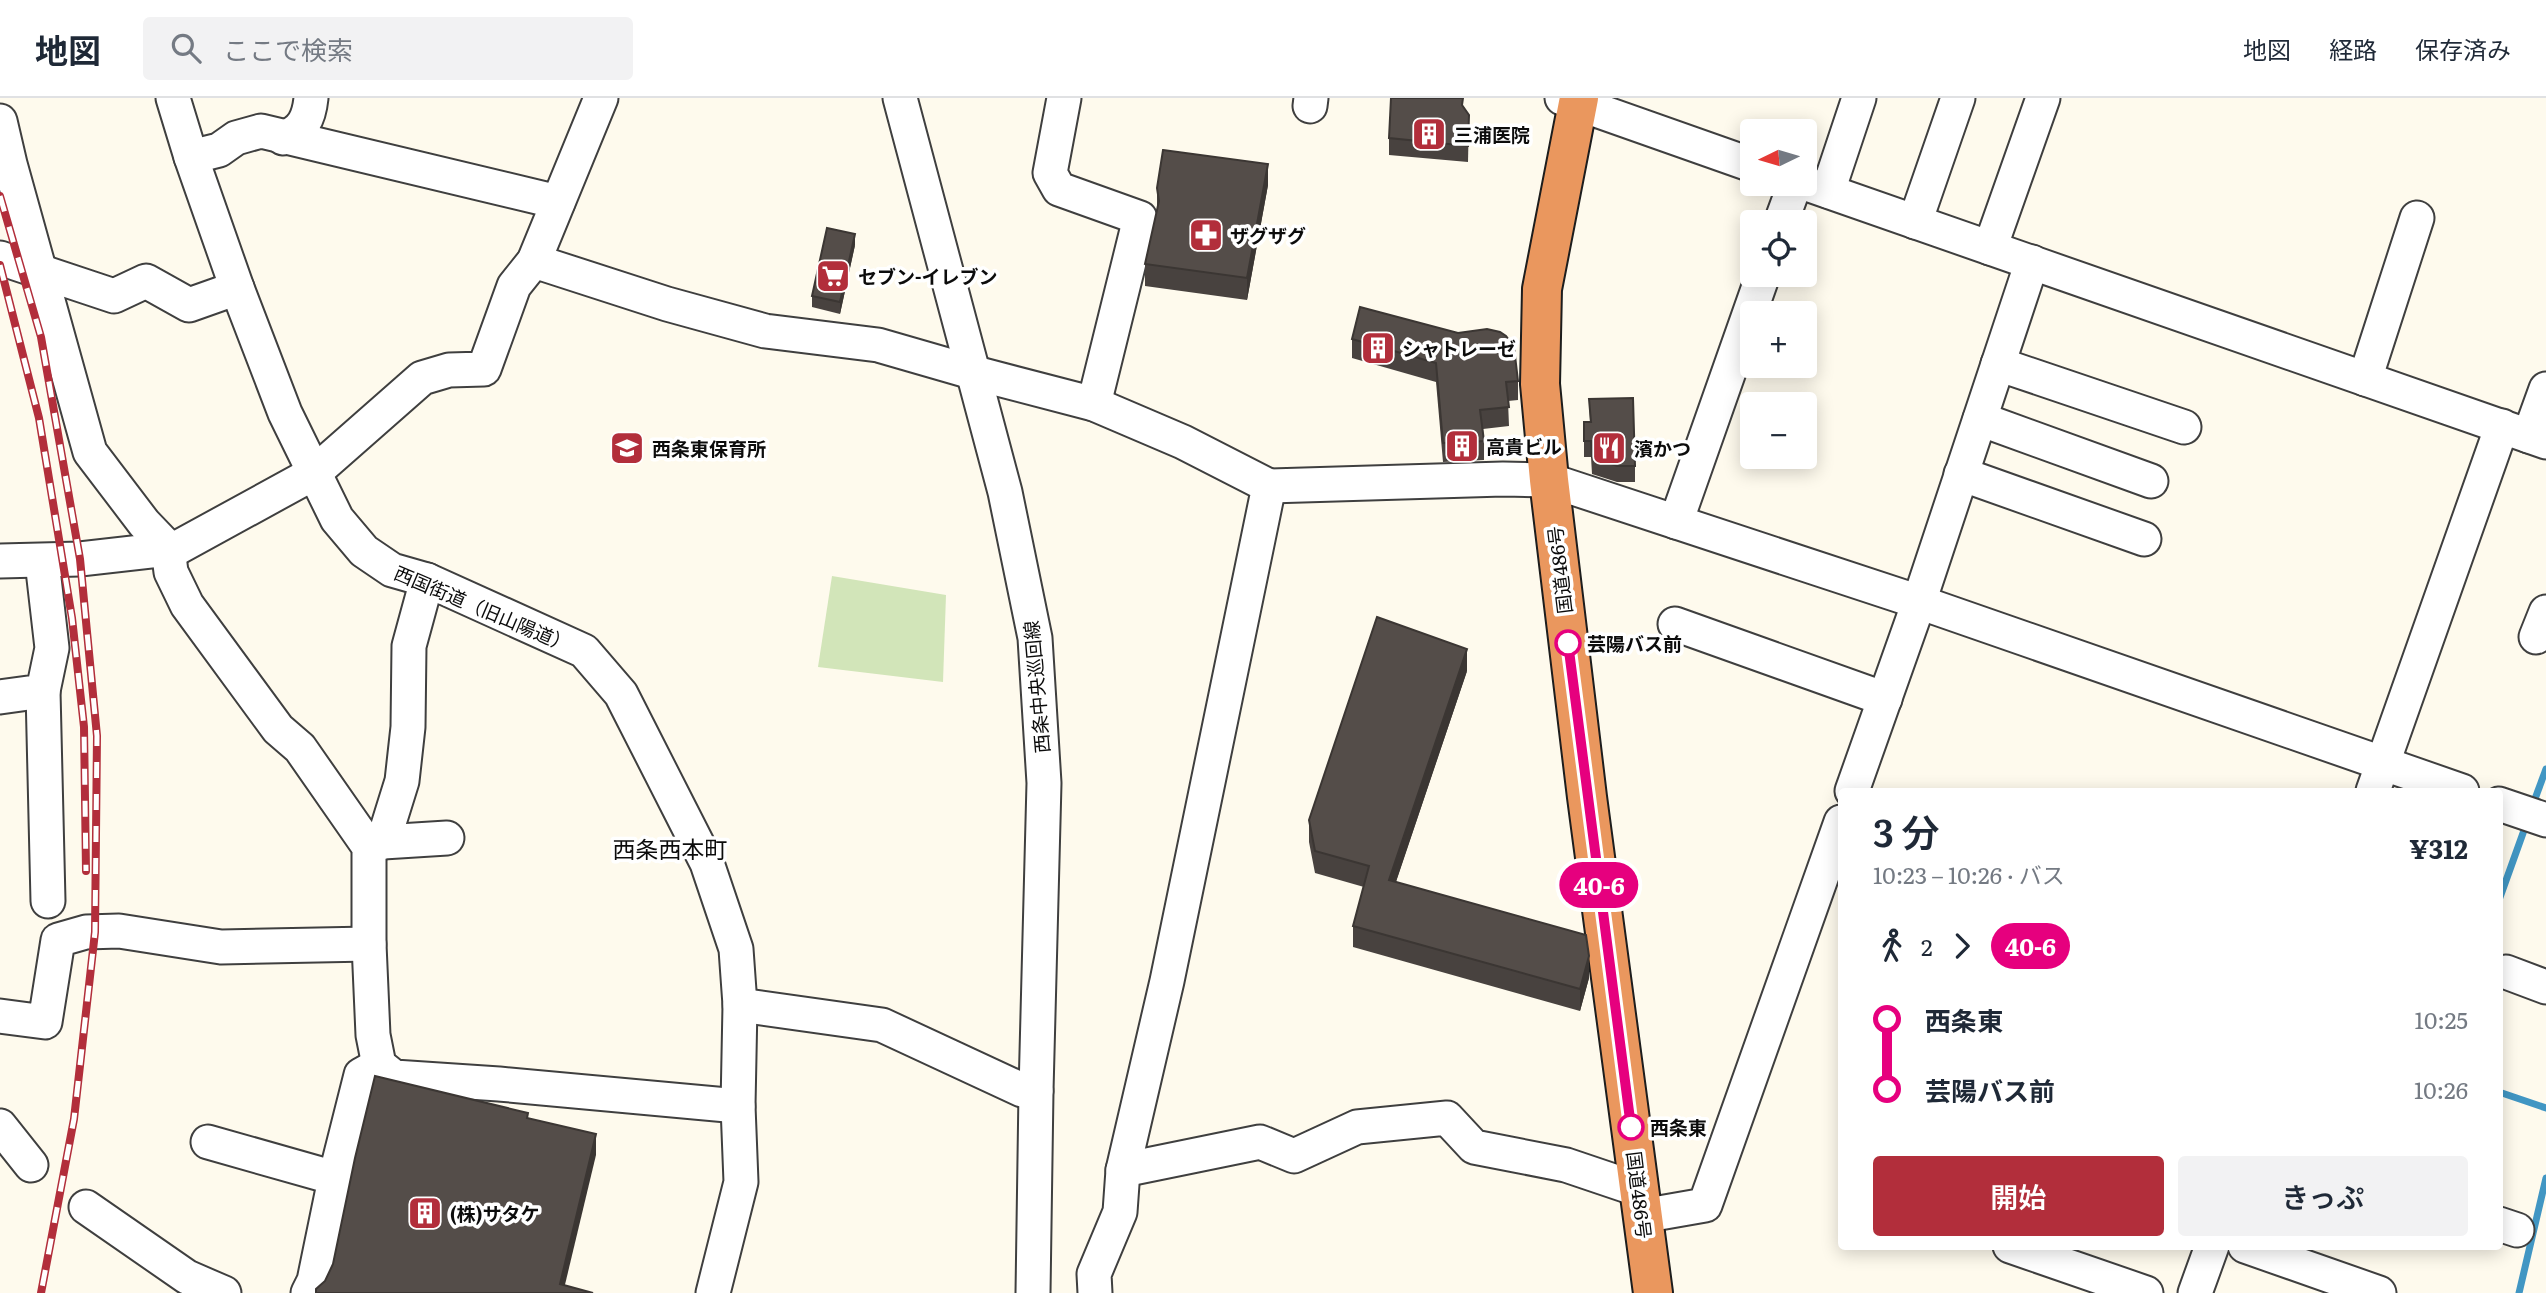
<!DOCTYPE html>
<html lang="ja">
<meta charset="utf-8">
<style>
body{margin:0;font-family:Literata,"Noto Sans JP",serif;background:#f2f2f3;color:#1f2937;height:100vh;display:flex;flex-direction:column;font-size:26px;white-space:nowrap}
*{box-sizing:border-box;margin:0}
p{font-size:23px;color:#747a83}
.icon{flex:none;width:38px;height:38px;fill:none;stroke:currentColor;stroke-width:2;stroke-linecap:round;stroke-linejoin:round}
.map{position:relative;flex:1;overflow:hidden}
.details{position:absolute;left:1838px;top:690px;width:665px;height:462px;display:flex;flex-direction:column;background:#fff;border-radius:7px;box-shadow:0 4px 18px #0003}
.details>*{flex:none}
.badge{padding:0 14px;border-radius:23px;font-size:24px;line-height:46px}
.needle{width:46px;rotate:265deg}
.controls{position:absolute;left:1740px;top:21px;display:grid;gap:14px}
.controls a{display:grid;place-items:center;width:77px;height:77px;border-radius:7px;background:#fff;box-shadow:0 4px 18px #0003;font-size:35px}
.map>.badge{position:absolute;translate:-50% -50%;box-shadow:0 0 0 4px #fff}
.legs{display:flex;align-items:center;gap:10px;height:77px;padding:0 35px;font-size:23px}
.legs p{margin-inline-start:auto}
.overview{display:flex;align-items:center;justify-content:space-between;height:119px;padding:0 35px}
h1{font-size:38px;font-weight:600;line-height:52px}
.action{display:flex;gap:14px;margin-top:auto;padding:14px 35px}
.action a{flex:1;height:80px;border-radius:7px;background:#b22e3b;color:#fff;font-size:28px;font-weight:600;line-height:80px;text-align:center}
.action a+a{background:#f2f2f3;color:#1f2937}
ul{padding:0 35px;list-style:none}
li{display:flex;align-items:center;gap:24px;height:70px;font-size:26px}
li i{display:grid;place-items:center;width:10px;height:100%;margin:0 9px;background:currentColor}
li i::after{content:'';width:18px;height:18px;margin:-9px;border:5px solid;border-radius:50%;background:#fff}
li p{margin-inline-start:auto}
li:first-child i{background:linear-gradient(#0000 50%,currentColor 0)}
li:last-child i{background:linear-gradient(currentColor 50%,#0000 0)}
header{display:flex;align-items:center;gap:42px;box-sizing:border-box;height:98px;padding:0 35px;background:#fff;border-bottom:2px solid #e0e1e3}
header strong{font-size:33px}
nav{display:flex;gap:38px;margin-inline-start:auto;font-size:24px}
.search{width:490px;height:63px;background:#f2f2f3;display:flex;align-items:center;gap:18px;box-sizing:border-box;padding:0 24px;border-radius:7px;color:#747a83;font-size:26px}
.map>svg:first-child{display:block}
.green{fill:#d2e5b9}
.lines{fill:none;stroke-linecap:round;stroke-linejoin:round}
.stream{stroke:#4196c3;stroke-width:7}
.minor-casing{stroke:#3f3f3f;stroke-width:37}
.highway-casing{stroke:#1d1d1d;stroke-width:42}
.minor{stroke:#fff;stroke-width:33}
.highway{stroke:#ea975e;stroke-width:38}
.rail-casing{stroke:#b22e3b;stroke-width:8}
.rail{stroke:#fff;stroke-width:5;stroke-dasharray:16;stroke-linecap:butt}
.wall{fill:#48423f}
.shaded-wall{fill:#3b3633}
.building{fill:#544d49;stroke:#3b3633;stroke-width:2}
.line-1-casing{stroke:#fff;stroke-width:16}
.line-1{stroke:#e6007e;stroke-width:10}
.stop-1-dot{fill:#fff;stroke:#e6007e;stroke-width:3.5}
.labels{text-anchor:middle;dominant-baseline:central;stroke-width:7;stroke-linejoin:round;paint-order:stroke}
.poi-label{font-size:19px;font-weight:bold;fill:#0c0c0c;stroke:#fff;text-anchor:start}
.street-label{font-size:19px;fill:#0c0c0c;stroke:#fff}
.stop-label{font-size:19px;font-weight:bold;fill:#0c0c0c;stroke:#fff;text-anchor:start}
.quarter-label{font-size:23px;fill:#0c0c0c;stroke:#fff}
</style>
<header>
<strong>地図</strong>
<div class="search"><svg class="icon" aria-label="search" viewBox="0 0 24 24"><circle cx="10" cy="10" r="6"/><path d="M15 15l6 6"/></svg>ここで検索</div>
<nav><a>地図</a><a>経路</a><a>保存済み</a></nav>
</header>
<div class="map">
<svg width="2546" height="1195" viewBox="0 0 2546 1195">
<rect width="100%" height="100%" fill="#fefaed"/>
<!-- green -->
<polygon class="green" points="832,478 946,497 943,584 818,569"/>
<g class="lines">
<!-- stream -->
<g class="stream">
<polyline points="2532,709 2546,671"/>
<polyline points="2499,802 2527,724"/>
<polyline points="2499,994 2546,1010"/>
<polyline points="2519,1195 2546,1080"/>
</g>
<!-- minor casing -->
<g class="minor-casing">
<g id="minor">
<polyline points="173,0 191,59 237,190 285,315 337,421 364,453 392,472 427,482 584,553 621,596 707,765 736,851 740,907 738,1008 741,1084 713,1195"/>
<polyline points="900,0 1005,394 1035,540 1044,685 1036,993 1033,1195"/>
<polyline points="1064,0 1050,75 1059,91 1140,120 1094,306"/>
<polyline points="1562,0 1752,67"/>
<polyline points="1310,8 1311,0"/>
<polyline points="0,23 10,66 90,354 144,425 168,450 171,474 187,507 278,631 300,650 369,749 369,846 373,937 379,967 394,979 499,986 738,1008"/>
<path d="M283,40C303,33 309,20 311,0"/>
<polyline points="191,59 219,52 236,40 261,33 558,104"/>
<polyline points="1804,85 2546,344"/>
<polyline points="1828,93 1859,0"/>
<polyline points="1781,124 1795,86"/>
<polyline points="1915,124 1958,0"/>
<polyline points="1990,150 2043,0"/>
<polyline points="0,160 114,198 146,183 189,207 237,190"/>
<polyline points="534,163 667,206 765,233 878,247 975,275 1094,306 1183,344 1269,388 1167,883 1123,1072 1120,1114 1094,1176 1095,1195"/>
<polyline points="1998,266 2184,329"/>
<polyline points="2365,281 2417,120"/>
<polyline points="1980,321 2151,383"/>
<polyline points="2529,338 2546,291"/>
<polyline points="1961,376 2144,441"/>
<polyline points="1269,388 1503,381 1549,382 1919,504 2462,693"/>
<polyline points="1676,424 1763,177"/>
<polyline points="0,463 80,461 177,450 314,375 422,280 449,272 484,271 514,188 534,163 601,0"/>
<polyline points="1675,526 1885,601"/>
<polyline points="2536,539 2546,514"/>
<polyline points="43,593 48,803"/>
<polyline points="0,599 43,593 52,550 42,463"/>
<polyline points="1852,693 1919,504 2032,164"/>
<polyline points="2373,693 2502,328"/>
<polyline points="2499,706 2546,722"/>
<polyline points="383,744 447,740"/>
<polyline points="369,749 383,744 402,683 408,629 409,548 427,482"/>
<polyline points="2506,874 2546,889"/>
<polyline points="740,907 882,927 1022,992 1036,993"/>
<polyline points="0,918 45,924 58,842 86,834 119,833 221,849 369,846"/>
<polyline points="0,1028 31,1067"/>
<polyline points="208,1044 335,1080"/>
<polyline points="1123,1072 1260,1044 1294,1058 1357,1029 1447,1020 1474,1049 1566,1067 1640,1092"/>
<polyline points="86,1109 187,1179 224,1195"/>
<polyline points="1642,1118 1705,1107 1841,724"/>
<polyline points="2499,1126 2517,1132"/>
<polyline points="2010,1148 2146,1195"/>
<polyline points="2245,1148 2379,1195"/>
<polyline points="308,1195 314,1183 336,1076 361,977 379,967"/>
<polyline points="2195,1195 2212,1148"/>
</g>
</g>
<!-- highway casing -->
<g class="highway-casing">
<polyline id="highway" points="1579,0 1542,191 1540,286 1549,382 1587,699 1653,1195"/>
</g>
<!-- minor -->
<use href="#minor" class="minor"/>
<!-- highway -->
<use href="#highway" class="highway"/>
<!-- rail casing -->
<g class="rail-casing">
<g id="rail">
<polyline points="0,98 41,239 80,461 97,638 95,834 74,1021 41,1195"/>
<polyline points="0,167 39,320 72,520 84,629 86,773"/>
</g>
</g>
<!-- rail -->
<use href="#rail" class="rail"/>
</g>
<!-- wall -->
<g class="wall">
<polygon points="1463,8 1469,17 1468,64 1389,57 1389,40"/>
<polygon points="1268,87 1247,202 1145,188 1145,166 1157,111 1157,90"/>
<polygon points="855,147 840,216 812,209 812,198"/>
<polygon points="1352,241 1518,283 1518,302 1508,303 1509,328 1483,331 1484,343 1484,362 1443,364 1436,284 1352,260"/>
<polygon points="1589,301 1635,368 1635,384 1617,384 1592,376 1591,359 1584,359 1584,324 1590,324"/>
<polygon points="1467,573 1396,784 1589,880 1580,913 1353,849 1353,828 1364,789 1315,775 1309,744 1309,722"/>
</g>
<!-- shaded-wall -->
<g class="shaded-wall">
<polygon points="1268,66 1268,87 1247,202 1247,180"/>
<polygon points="855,136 855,147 840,216 840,204"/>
<polygon points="1467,551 1467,573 1389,804 1389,782"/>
<polygon points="1589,858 1589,880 1580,913 1580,891"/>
<polygon points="596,1036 596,1057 563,1195 560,1186"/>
</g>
<!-- building -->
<g class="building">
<polygon points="1391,0 1463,0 1462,7 1469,17 1468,48 1389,40"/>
<polygon points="1163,52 1268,66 1247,180 1145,166 1159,103 1157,90"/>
<polygon points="827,130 855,136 840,204 812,198"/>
<polygon points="1360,209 1458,235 1487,231 1500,234 1506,238 1514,249 1518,283 1506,284 1509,309 1480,312 1484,343 1443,345 1436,265 1352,241"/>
<polygon points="1633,300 1635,368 1617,368 1592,359 1591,343 1584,343 1584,324 1591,324 1589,301"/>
<polygon points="1377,519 1467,551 1389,782 1586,837 1589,858 1580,891 1353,828 1369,768 1315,753 1309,722"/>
<polygon points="375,978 528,1015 527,1020 596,1036 560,1186 593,1195 316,1195 316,1191 325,1183 333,1166 355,1060"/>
</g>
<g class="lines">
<!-- line-1 casing -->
<g class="line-1-casing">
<polyline id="line-1" points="1568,545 1631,1029"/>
</g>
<!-- line-1 -->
<use href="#line-1" class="line-1"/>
</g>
<!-- icons -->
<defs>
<g id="building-square" transform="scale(1.75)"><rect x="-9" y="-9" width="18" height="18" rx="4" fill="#b22e3b" stroke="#fff"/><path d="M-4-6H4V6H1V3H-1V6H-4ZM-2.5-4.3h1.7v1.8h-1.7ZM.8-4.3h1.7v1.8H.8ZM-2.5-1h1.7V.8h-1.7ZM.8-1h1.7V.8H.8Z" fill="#fff"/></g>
<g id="pharmacy-square" transform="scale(1.75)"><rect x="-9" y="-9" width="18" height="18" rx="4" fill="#b22e3b" stroke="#fff"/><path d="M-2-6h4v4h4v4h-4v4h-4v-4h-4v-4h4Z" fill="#fff"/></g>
<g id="supermarket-square" transform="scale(1.75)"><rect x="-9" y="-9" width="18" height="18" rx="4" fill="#b22e3b" stroke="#fff"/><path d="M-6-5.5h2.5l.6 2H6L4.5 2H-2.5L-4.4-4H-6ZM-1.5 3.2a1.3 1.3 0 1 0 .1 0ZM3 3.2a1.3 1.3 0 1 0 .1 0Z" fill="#fff"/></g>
<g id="school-square" transform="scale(1.75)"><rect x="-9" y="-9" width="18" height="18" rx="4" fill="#b22e3b" stroke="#fff"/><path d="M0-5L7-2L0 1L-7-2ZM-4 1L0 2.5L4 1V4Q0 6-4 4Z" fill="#fff"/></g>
<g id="restaurant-square" transform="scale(1.75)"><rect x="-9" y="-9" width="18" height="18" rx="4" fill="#b22e3b" stroke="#fff"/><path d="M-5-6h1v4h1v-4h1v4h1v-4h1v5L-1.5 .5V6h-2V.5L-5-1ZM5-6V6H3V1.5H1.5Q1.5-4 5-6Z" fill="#fff"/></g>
</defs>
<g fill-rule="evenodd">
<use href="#building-square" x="1429" y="36"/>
<use href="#pharmacy-square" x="1206" y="137"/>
<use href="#supermarket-square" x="833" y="178"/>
<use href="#building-square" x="1378" y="250"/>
<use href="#building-square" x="1462" y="348"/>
<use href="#school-square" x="627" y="350"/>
<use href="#restaurant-square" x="1609" y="350"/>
<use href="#building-square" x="425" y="1115"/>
</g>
<!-- markers -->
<g class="stop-1-dot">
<circle cx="1568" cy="545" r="12"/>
<circle cx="1631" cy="1029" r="12"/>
</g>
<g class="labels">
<!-- poi labels -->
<g class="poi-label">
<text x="1454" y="36">三浦医院</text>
<text x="1230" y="137">ザグザグ</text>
<text x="858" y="178">セブン-イレブン</text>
<text x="1402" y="250">シャトレーゼ</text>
<text x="1486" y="348">高貴ビル</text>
<text x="652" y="350">西条東保育所</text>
<text x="1634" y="350">濱かつ</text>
<text x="450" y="1115">(株)サタケ</text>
</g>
<!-- street labels -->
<g class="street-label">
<text transform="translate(1559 472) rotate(-97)">国道486号</text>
<text transform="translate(483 510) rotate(23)">西国街道（旧山陽道）</text>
<text transform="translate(1036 589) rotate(-95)">西条中央巡回線</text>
<text transform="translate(1640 1097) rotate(83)">国道486号</text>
</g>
<!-- stop labels -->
<g class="stop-label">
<text x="1587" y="545">芸陽バス前</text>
<text x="1650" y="1029">西条東</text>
</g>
<!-- quarter labels -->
<g class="quarter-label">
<text x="670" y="750">西条西本町</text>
</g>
</g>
</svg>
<div class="controls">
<a><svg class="needle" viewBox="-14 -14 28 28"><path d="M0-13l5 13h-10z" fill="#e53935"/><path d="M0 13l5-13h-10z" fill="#747a83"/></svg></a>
<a><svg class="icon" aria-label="locate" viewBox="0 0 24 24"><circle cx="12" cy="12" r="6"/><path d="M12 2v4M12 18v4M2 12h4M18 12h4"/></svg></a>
<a>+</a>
<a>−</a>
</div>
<b class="badge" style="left:1599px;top:787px;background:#e6007e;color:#fff">40-6</b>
<section class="details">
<div class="overview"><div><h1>3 分</h1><p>10:23 – 10:26 · バス</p></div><b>¥312</b></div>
<div class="legs"><svg class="icon" aria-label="walk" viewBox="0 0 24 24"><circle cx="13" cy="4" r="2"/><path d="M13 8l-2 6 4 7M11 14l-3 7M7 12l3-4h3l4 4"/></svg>2<svg class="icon" aria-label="forward" viewBox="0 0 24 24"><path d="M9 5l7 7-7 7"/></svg><b class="badge" style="background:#e6007e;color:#fff">40-6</b></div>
<ul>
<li><i style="color:#e6007e"></i><b>西条東</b><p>10:25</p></li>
<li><i style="color:#e6007e"></i><b>芸陽バス前</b><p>10:26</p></li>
</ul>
<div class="action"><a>開始</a><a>きっぷ</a></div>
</section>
</div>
